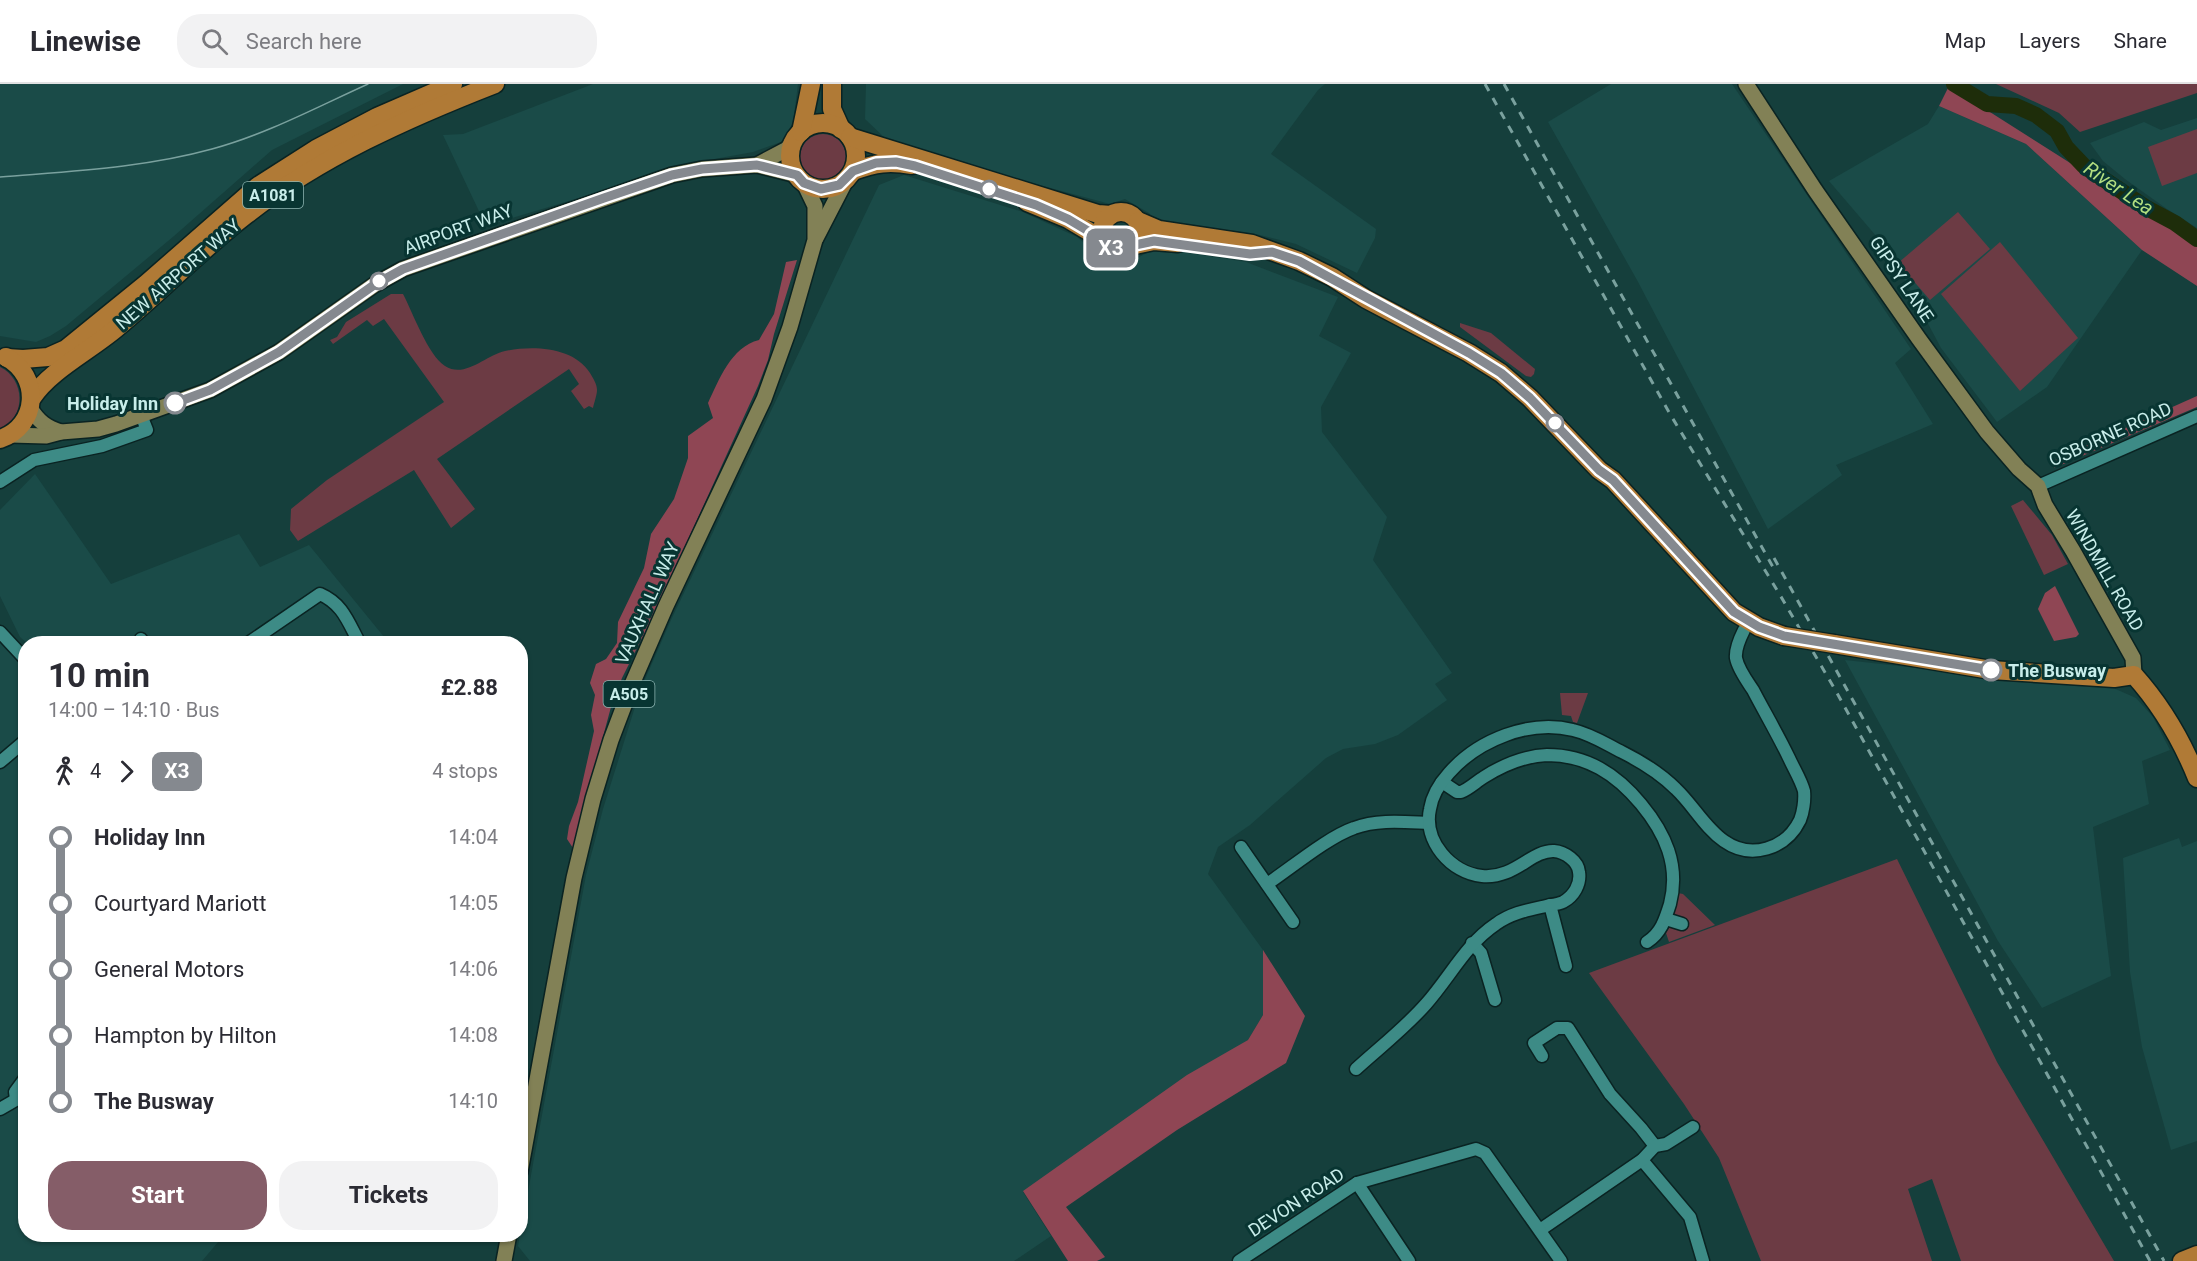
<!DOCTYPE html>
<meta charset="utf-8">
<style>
body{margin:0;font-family:Roboto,sans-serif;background:#f2f2f3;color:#2b2b33;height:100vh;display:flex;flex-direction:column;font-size:22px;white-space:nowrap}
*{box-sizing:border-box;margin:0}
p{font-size:20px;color:#7c7c81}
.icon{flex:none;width:33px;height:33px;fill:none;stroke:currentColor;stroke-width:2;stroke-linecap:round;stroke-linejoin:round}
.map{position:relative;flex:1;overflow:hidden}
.drawer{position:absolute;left:18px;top:552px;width:510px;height:606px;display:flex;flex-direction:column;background:#fff;border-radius:24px;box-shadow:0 2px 4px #0004}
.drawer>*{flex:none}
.badge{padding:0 12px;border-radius:9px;font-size:21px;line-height:39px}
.map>.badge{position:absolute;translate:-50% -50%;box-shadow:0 0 0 3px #fff}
.legs{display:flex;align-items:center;gap:9px;height:66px;padding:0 30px;font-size:20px}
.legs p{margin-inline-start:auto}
.overview{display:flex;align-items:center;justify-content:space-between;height:102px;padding:0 30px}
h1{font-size:33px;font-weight:700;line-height:45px}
.cta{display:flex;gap:12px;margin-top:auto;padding:12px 30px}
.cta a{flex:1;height:69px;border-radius:24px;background:#855d68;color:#fff;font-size:24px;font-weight:700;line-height:69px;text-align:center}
.cta a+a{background:#f2f2f3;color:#2b2b33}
ul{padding:0 30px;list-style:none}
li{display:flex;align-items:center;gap:21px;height:66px;font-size:22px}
li i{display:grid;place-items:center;width:9px;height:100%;margin:0 8px;background:currentColor}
li i::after{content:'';width:15px;height:15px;margin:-8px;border:4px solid;border-radius:50%;background:#fff}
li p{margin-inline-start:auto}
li:first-child i{background:linear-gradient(#0000 50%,currentColor 0)}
li:last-child i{background:linear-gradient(currentColor 50%,#0000 0)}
header{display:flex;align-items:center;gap:36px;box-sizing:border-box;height:84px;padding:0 30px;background:#fff;border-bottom:2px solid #e1e1e2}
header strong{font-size:28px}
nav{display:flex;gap:33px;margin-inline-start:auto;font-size:21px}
.search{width:420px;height:54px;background:#f2f2f3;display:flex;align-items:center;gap:15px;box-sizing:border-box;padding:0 21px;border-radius:24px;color:#7c7c81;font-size:22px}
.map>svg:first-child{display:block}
.built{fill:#1a4b48}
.green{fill:#6c3b44}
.forest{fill:#8f4654}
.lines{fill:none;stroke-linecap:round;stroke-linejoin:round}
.river{stroke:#1e2d0a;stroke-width:16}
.minor-casing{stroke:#0a2322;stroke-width:15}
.major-casing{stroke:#0a2322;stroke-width:18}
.highway-casing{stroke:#0a2322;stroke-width:21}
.minor{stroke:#3d8b86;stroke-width:12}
.major{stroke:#828156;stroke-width:15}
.highway{stroke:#b07a36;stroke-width:18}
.tram{stroke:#7aa19e;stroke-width:1.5}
.rail{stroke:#7aa19e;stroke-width:3;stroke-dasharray:8 8;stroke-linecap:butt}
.highway-bridge-casing{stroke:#0a2322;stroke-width:21;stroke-linecap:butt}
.highway-bridge{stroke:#b07a36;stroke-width:18}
.line-1-casing{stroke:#fff;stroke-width:14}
.line-1{stroke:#85898f;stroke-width:9}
.stop-1-dot{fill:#fff;stroke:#85898f;stroke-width:3}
.labels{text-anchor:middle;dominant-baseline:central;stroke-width:6;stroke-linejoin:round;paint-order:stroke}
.shield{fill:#083532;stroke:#8eb6b3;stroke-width:1.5}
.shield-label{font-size:16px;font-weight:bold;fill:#c8edea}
.street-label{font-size:18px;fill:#c8edea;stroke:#083532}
.stop-label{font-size:18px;font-weight:bold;fill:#c8edea;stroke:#083532;text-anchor:end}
.water-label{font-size:20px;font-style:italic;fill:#b2de80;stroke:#083532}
</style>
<header>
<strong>Linewise</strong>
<div class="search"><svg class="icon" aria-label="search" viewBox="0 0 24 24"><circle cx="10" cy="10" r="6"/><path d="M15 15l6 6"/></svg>Search here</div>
<nav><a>Map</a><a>Layers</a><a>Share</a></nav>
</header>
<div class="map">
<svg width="2197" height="1177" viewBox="0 0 2197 1177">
<rect width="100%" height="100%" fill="#153f3c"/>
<!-- built -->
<g class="built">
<polygon points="0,0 403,0 272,66 174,152 66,242 50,252 36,258 0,252"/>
<polygon points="593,0 798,0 793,39 781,58 753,68 698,78 486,142 443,51 463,50"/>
<polygon points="866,0 1325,0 1318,6 1271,70 1376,145 1375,154 1357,189 1296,160 1256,150 1156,137 1149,129 1125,115 1110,120 991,88 886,55 865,35"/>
<polygon points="1611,0 1732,0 1911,265 1895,279 1933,340 1836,381 1842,391 1768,445 1637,196 1548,38"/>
<polygon points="1939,22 2026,60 2142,166 2047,303 1997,338 1941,264 1900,187 1877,153 1829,97 1928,40"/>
<polygon points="2197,34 2197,144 2167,125 2125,95 2103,77 2090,59 2144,38 2161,46"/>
<polygon points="904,91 1023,128 1077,153 1090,164 1125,178 1128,179 1156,164 1246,178 1338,213 1319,252 1351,269 1321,323 1322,348 1387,433 1373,476 1452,589 1435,600 1447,616 1398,651 1375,660 1343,665 1326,674 1250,741 1218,763 1208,790 1263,866 1263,931 1248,956 1023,1108 1051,1152 1014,1177 530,1177 518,1162 586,791 603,725 640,607 671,536 879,101"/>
<polygon points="35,390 111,500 239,450 260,483 309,461 389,559 27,559 20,553 0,512 0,426"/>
<polygon points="0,554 26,583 26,811 22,814 25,813 26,1150 224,1151 202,1177 0,1177"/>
<polygon points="1845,576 2070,601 2111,603 2136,614 2153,633 2170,666 2142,677 2149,720 2093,743 2111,892 2042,924 1998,857"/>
<polygon points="2179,754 2182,763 2197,757 2197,1057 2171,1066 2142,963 2130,888 2123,774"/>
</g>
<!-- green -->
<g class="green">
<polygon points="1996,0 2197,0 2197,9 2080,48 2059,29"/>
<polygon points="2197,45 2197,89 2162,102 2148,63"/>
<circle cx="823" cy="73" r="23"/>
<polygon points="1958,128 1990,165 1930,216 1898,179"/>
<polygon points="2000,158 2078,254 2020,307 1941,210"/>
<path d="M391,210H403C413,229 428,271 445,282C465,295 486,271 505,267C533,261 574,263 590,289C593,294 597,300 597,306C597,311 594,319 593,324L589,322L584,325L571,307L579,300L569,285L437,375L475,425L451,444L414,386L298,457L290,446L291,425L327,396L444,318L384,235L373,242L367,236L333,260L330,256L337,253L346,238Z"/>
<polygon points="1460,239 1491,249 1535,285 1534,290 1531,293 1526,292 1460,243"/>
<path d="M0,283C25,295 27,333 0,345Z"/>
<polygon points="2023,416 2052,451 2068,480 2044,491 2011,422"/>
<polygon points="1560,609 1588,609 1577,639 1573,638 1571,632 1562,631"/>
<polygon points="1897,775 1997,978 2114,1177 1961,1177 1932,1095 1908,1105 1932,1177 1761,1177 1719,1074 1684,1020 1589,889"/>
<polygon points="1678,809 1683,810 1715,841 1669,858 1666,849 1670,842 1674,843 1673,831"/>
</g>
<!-- forest -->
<g class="forest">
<polygon points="1949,2 2193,157 2197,161 2197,202 2142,166 2026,60 1939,22"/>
<path d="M797,176L774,250L768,276L758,302L654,530L622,594L611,623L573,764L567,755L569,742L578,718L594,647L591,631L595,611L590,599L596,580L606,575L617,559L618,538L644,484L651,450L674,415L688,374V352L713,334L708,319C719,296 731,263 759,256L774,230L786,178Z"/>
<polygon points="2197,312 2197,323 2054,384 2056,375"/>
<polygon points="2055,502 2079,550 2076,553 2054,557 2038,525 2045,509"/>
<polygon points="1263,866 1305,932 1286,979 1177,1046 1066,1123 1105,1173 1097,1177 1068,1177 1023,1107 1187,991 1248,956 1263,931"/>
</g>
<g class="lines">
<!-- river -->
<polyline class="river" points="1954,0 1987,20 2016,22 2036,31 2057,47 2066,63 2084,82 2145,123 2175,139 2197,155"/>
<!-- minor casing -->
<g class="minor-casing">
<g id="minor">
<polyline points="0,398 34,376 102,362 147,346 141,331"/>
<polyline points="2038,402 2197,332"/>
<polyline points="0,548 26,576"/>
<polyline points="141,555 144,560"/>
<path d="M247,560L320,510C343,520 348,538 360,560"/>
<polyline points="0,678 26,656"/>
<path d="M1442,698L1457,708H1461C1469,705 1476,698 1484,693C1503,681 1524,672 1547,671C1587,671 1616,690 1641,720C1665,749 1680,781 1670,820C1665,836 1661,849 1647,858"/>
<polyline points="1241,763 1293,838"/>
<path d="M1267,800C1291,784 1328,753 1354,744C1378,735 1404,738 1429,739"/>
<polyline points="1550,821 1566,882"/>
<polyline points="1666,835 1682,840"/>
<polyline points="1472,859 1481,869 1495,916"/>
<polyline points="1542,972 1534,959 1557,944 1568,944 1610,1010 1641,1044 1655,1062"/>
<path d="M1356,985C1379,964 1405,944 1426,920C1450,893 1466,860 1496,840C1511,829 1528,826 1546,822C1551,821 1559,820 1563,818C1574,812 1581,800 1579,788C1578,777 1565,768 1554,767C1531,766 1515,795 1482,792C1451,789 1423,757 1430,725C1432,712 1440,699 1449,689C1478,656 1530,635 1573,646C1591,650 1606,660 1622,668C1642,678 1660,689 1676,705C1693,721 1705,744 1724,757C1751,776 1786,765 1800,736C1803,729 1805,716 1804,707C1801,696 1794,685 1789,674C1778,651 1765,629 1753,606C1747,597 1738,585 1736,574C1735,565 1740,554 1744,546"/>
<polyline points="16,1015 15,1008 26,993"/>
<polyline points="0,1025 26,1010"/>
<polyline points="1642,1076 1690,1133 1703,1177"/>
<polyline points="1357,1099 1409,1177"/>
<polyline points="1540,1146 1642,1076 1655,1062 1666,1060 1693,1043"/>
<polyline points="1239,1177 1357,1099 1476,1065 1485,1069 1561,1177"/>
</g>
</g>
<!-- major casing -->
<g class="major-casing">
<g id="major">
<polyline points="1746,0 1815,106 1919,255 1987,348 2019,385 2038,402 2045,421 2073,467 2133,574 2134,591"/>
<polyline points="757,81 787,65 794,57"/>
<polyline points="816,154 846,96"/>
<path d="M30,324C39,338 46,343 61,348"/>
<polyline points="10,351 46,352 61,348 98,345 116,340 210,306 279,268 374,201 403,185 672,91 702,85 757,81 797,91"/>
<polyline points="520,1088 574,794 593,715 611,656 633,598 666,522 764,315 790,243 815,156 815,122 804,99"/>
<polyline points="504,1177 509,1150"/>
</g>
</g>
<!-- highway casing -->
<g class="highway-casing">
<g id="highway">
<polyline points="832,0 832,25 841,45"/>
<circle cx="823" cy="72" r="33"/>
<polyline points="801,48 811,0"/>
<polyline points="850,53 1098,130 1111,131"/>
<path d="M853,87C876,79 888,77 912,81"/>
<polyline points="1027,118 1068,135 1105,157"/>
<circle cx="1121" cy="147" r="19"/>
<polyline points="1138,137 1159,146 1252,160 1299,177 1332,193 1366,215 1469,269 1501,289 1530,314 1599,386 1613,396 1734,528 1759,543 1784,552"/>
<polyline points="1135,161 1154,157 1178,159"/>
<polyline points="7,274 23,275 48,273 66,265 146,200 258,102 316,65 377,33 453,0"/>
<path d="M32,314C50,286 93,265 119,242C162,206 202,165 246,131C320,73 408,34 495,0"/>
<path d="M0,355C39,342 41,292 6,273"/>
<path d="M1834,560L1991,586L2114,594L2134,591C2161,621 2182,657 2197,694"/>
<polyline points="2182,1177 2197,1171"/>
</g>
</g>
<!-- minor -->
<use href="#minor" class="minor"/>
<!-- major -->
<use href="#major" class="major"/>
<!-- highway -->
<use href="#highway" class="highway"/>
<!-- tram -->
<path class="tram" d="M0,93C72,87 143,84 212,65C267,50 317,23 368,0"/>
<!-- rail -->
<g class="rail">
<polyline points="1485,0 1670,330 1780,511 1837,609 2150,1177"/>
<polyline points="1504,0 1774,485"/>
<polyline points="1774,474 2164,1177"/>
</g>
<!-- highway-bridge casing -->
<g class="highway-bridge-casing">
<polyline id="highway-bridge" points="1784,552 1834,560"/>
</g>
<!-- highway-bridge -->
<use href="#highway-bridge" class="highway-bridge"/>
</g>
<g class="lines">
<!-- line-1 casing -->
<g class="line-1-casing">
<polyline id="line-1" points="175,319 210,306 279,268 374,201 403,185 604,114 672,91 702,85 757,81 797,91 804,99 821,105 839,101 853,87 876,79 896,78 915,82 1036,121 1068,135 1105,157 1116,166 1124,166 1135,161 1154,157 1250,170 1272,168 1299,177 1469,269 1501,289 1530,314 1599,386 1613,396 1734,528 1759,543 1784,552 1991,586"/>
</g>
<!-- line-1 -->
<use href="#line-1" class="line-1"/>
</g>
<!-- markers -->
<g class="stop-1-dot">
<circle cx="989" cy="105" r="8"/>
<circle cx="379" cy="197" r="8"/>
<circle cx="175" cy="319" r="10"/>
<circle cx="1555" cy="339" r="8"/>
<circle cx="1991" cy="586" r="10"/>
</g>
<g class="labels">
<!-- shield labels -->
<g class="shield">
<rect x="243" y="98" width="60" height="26" rx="4.5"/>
<rect x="603.5" y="597" width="51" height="26" rx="4.5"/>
</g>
<g class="shield-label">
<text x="273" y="111">A1081</text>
<text x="629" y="610">A505</text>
</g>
<!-- street labels -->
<g class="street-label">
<text transform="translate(458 145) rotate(-20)">AIRPORT WAY</text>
<text transform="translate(178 190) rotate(-41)">NEW AIRPORT WAY</text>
<text transform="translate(1902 195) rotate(56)">GIPSY LANE</text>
<text transform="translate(2110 350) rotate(-24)">OSBORNE ROAD</text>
<text transform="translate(2105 486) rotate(60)">WINDMILL ROAD</text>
<text transform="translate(647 519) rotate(-66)">VAUXHALL WAY</text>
<text transform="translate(1296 1118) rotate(-33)">DEVON ROAD</text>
</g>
<!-- stop labels -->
<g class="stop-label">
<text x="158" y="319">Holiday Inn</text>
<text x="2008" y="586" text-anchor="start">The Busway</text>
</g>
<!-- water labels -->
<g class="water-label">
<text transform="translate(2119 104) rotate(34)">River Lea</text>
</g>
</g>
</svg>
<b class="badge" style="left:1111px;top:164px;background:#85898f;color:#fff">X3</b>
<section class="drawer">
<div class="overview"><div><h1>10 min</h1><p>14:00 – 14:10 · Bus</p></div><b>£2.88</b></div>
<div class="legs"><svg class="icon" aria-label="walk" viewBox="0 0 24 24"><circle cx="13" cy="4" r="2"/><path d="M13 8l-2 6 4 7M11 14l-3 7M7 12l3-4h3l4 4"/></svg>4<svg class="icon" aria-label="forward" viewBox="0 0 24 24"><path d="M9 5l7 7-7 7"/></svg><b class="badge" style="background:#85898f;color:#fff">X3</b><p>4 stops</p></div>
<ul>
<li><i style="color:#85898f"></i><b>Holiday Inn</b><p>14:04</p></li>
<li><i style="color:#85898f"></i><span>Courtyard Mariott</span><p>14:05</p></li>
<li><i style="color:#85898f"></i><span>General Motors</span><p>14:06</p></li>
<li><i style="color:#85898f"></i><span>Hampton by Hilton</span><p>14:08</p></li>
<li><i style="color:#85898f"></i><b>The Busway</b><p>14:10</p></li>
</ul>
<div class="cta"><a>Start</a><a>Tickets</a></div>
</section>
</div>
